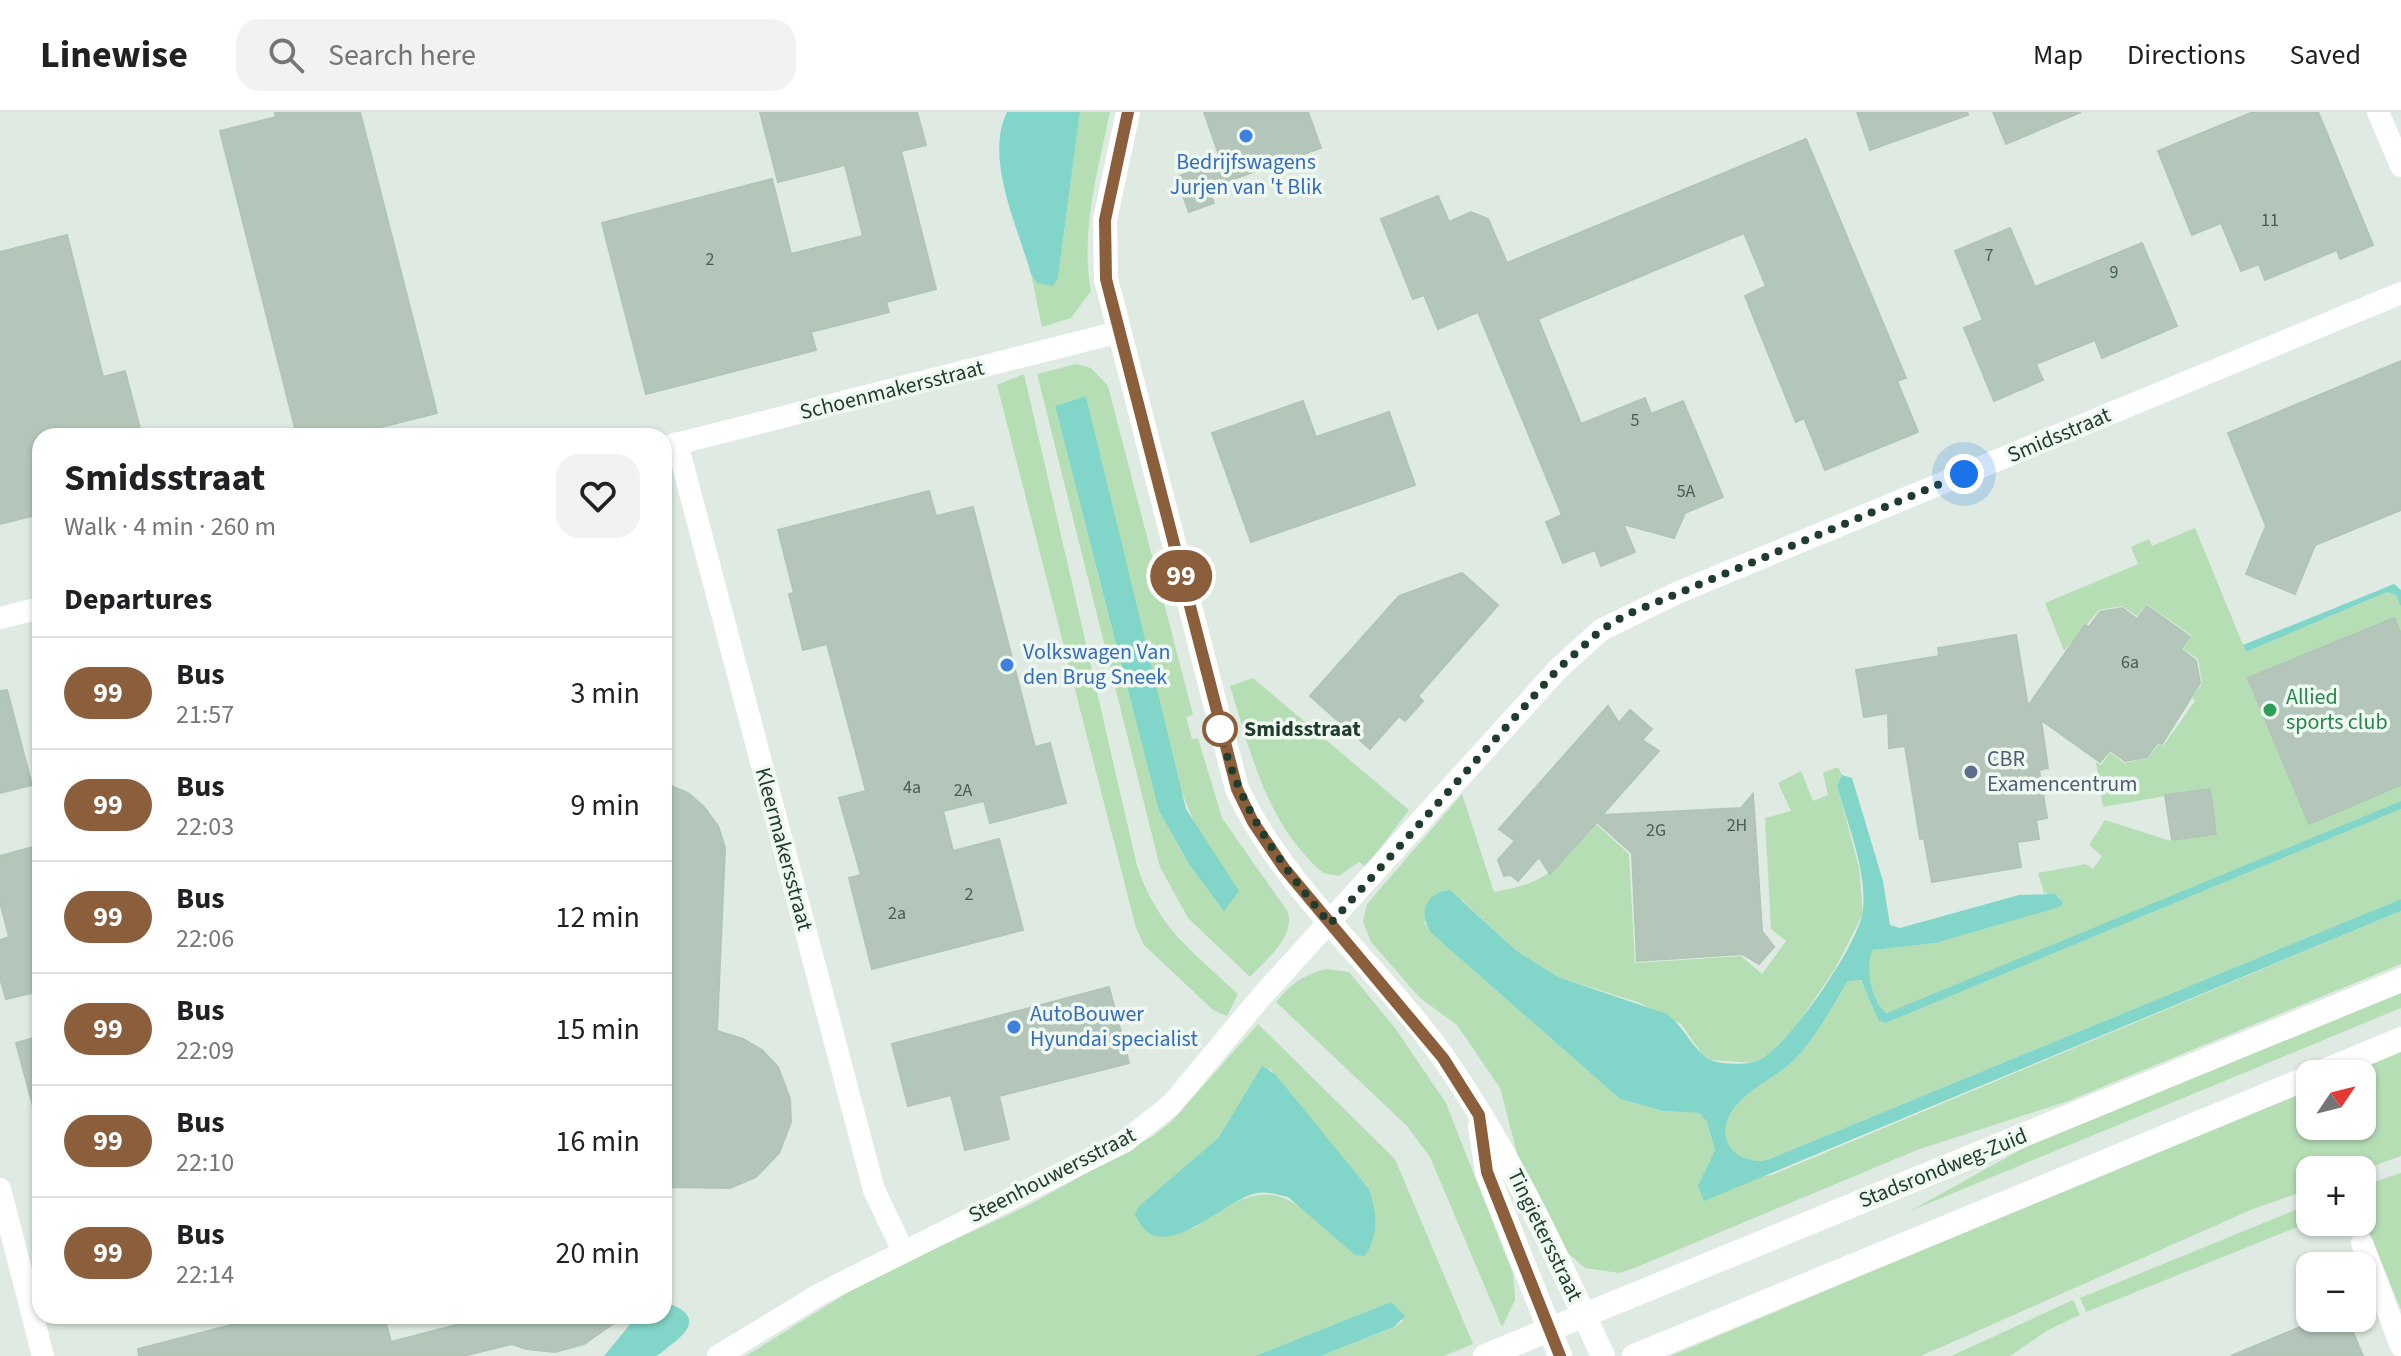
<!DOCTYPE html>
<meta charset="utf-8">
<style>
body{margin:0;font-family:"Source Sans 3",sans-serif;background:#f2f2f2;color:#202124;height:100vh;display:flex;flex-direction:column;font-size:30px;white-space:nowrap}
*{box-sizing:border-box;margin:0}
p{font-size:26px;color:#757577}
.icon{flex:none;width:44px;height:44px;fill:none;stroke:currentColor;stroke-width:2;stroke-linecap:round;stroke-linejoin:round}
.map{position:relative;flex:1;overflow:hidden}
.panel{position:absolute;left:32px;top:316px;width:640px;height:896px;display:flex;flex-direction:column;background:#fff;border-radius:24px;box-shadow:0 2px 6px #0004}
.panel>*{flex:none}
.badge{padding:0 16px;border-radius:26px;font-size:28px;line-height:52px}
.needle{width:52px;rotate:55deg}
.controls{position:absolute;left:2296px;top:948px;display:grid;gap:16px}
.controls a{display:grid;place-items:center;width:80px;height:80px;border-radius:16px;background:#fff;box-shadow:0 2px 6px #0004;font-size:40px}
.you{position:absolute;width:40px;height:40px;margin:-20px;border:6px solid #fff;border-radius:50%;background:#1a73e8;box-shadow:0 0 0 12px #1a73e833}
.map>.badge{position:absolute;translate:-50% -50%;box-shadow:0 0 0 4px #fff}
h2{padding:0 32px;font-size:30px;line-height:72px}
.round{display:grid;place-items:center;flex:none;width:84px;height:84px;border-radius:24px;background:#f2f2f2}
.overview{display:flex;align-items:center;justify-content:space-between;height:136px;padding:0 32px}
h1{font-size:38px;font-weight:700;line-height:60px}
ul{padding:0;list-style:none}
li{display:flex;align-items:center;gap:24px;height:112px;padding:0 32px;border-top:2px solid #e0e0e0}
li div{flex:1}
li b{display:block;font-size:30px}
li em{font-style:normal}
li .badge{min-width:88px;font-weight:700;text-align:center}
header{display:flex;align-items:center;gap:48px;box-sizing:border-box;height:112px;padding:0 40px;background:#fff;border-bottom:2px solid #e0e0e0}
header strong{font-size:38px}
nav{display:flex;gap:44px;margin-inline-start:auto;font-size:28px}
.search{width:560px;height:72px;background:#f2f2f2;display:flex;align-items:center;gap:20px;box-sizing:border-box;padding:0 28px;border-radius:24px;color:#757577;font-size:30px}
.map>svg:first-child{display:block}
.green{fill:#b6deb5;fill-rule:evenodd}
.water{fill:#82d5c9}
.building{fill:#b4c6ba;stroke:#b1c5b7;stroke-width:2}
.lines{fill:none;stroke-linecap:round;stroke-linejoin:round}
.street{stroke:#fff;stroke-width:22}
.secondary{stroke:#fff;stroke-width:24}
.line-casing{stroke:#fff;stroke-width:18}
.line{stroke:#8b5e3c;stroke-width:12}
.walk{stroke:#1f3c2c;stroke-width:8;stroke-dasharray:0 14.4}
.shop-dot{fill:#3f7fe0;stroke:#eff8f1;stroke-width:3}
.leisure-dot{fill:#2e9e5b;stroke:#eff8f1;stroke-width:3}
.stop-dot{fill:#fff;stroke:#8b5e3c;stroke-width:4}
.service-dot{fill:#5c6f8a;stroke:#eff8f1;stroke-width:3}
.labels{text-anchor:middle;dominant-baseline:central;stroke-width:7;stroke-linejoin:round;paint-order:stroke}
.number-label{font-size:18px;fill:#445e50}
.shop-label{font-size:22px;fill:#366cbe;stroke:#eff8f1;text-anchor:start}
.street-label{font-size:22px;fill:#1f3c2c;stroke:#eff8f1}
.leisure-label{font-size:22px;fill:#27864d;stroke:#eff8f1;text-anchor:start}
.stop-label{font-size:22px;font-weight:bold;fill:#1f3c2c;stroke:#eff8f1;text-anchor:start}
.service-label{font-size:22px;fill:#4e5e75;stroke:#eff8f1;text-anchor:start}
</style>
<header>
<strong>Linewise</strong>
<div class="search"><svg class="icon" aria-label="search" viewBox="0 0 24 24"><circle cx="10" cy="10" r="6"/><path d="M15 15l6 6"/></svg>Search here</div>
<nav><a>Map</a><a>Directions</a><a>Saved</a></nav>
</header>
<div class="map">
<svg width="2401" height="1244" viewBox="0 0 2401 1244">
<rect width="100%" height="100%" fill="#dfebe2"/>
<!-- green -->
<g class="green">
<path d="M1080,0H1110C1098,59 1080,119 1091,179L1071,206L1042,215L1031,162L1037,171L1058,166Z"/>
<path d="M1076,252L1091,256L1108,274L1193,603L1186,605L1192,627L1198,626L1222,706L1288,800C1295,826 1266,847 1250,865L1188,806L1160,755L1037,262ZM1086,284L1179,673L1198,720L1189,752L1159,699L1055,294Z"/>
<path d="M1024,262L1137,754C1158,816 1192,839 1238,882L1227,904L1213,898L1144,833L1136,816L997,273Z"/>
<path d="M2195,416L2246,540L2387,480L2396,483L2401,495V689L1892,900H1883C1873,886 1863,854 1873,838L1936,831L2059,795L2060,785L2044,781L2038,761L2086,752L2093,757L2102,744L2089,733L2105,708L2171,729L2217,722L2210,676L2103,695L2096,650L2101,653L2110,640L2124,651L2148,646L2159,632L2163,634L2195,589L2192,586L2202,572L2198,547L2183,537L2192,524L2147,492L2137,504L2122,494L2099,498L2064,539L2045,491L2138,452L2131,435L2149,427L2152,434Z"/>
<path d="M1253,566L1409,698L1366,755L1359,750L1339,764L1323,761C1267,713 1251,642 1230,574Z"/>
<path d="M1838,655L1842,663L1837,674L1859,755L1863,802L1835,857L1795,916L1767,944L1754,951L1711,948L1702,942L1681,912L1640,891L1558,865L1517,839L1462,788L1424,810L1431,821L1620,987L1663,999L1699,1001L1707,1010L1715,1038L1698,1073L1772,1063L2401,799V852L2068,989L1917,1038L1632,1157L1619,1161L1585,1156L1563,1137L1517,1041L1500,976L1457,913L1420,886L1371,830L1363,810L1367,792L1462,682L1494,780C1550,771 1560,753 1596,712L1629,742L1635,851L1741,844L1762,862L1786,829L1771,817L1765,706L1791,699L1778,671L1801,659L1813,689L1828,683L1823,661Z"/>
<path d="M2401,697V787L1767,1048C1744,1052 1719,1037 1727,1010C1737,979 1780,966 1800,942C1819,920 1833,893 1848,869L1860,868L1886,911Z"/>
<path d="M1326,857L1349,860L1395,916L1446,991L1513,1162L1515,1188L1502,1215L1430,1045L1407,1014L1276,890C1291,872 1303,863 1326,857Z"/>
<polygon points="2401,877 2401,896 1910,1099 2056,1018"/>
<path d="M1258,912L1395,1047L1473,1232L1444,1244H1321L1395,1215L1403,1209L1391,1190L1255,1244H746L866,1169L1027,1094L1153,1024L1172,1009ZM1270,957L1369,1077L1299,1095C1262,1065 1226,1096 1192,1117L1139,1094L1219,1025Z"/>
<polygon points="2401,938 2401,1044 2362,1058 2310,1058 2310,1077 2253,1097 1921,1244 1670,1244 2310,976 2310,1014 2362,1014 2362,962 2344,962"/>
<polygon points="2401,1061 2401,1198 2366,1112 2360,1110 2362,1074"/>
<polygon points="2310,1092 2310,1110 2086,1200 2080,1186"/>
<polygon points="2073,1188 2080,1203 2048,1218 2010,1244 1951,1244"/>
</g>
<!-- water -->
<g class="water">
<path d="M1007,0H1080L1058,166L1053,174L1037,171L1031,162C1018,115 984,47 1007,0Z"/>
<polygon points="1086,284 1186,697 1239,779 1224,799 1189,752 1159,699 1055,294"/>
<polygon points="2394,472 2401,478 2401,495 2396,483 2387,480 2246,540 2243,533"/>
<path d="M1842,663L1852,666L1883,769L1890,813L1900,816L2019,783L2055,782L2063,790L2060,795L1936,831L1873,838C1864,853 1872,892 1887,901L2401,689V697L1886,911L1879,909L1861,868L1848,869C1833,893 1819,920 1800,942C1780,966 1737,979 1727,1010C1719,1037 1744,1052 1767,1048L2401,787V799L1704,1089L1698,1073L1715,1038L1707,1010L1699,1001L1663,999L1620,987L1431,821C1418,801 1425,781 1450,778L1517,839L1558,865L1667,902C1684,914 1694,941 1713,949C1723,952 1745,953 1755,950C1785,941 1860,830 1863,799C1867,758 1848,714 1837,674Z"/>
<path d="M1262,954L1275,962L1369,1077C1377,1099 1379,1124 1365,1144L1355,1143L1288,1085C1278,1083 1267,1079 1257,1081C1222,1088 1158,1161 1135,1102L1139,1094L1219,1025Z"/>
<path d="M664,1190C694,1199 698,1213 672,1232C668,1235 661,1242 656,1244C643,1244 619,1244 604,1244L637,1204H664Z"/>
<polygon points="1391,1190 1405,1204 1394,1215 1321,1244 1255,1244"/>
</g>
<!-- building -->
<g class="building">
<polygon points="275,0 360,0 437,301 345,324 297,324 220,19 276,5"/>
<polygon points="760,0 917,0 926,33 901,39 936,177 886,190 889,200 811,220 816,238 646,282 602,111 772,67 791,142 863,124 845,53 778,70"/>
<polygon points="1204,0 1308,0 1321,36 1208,76 1214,91 1189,100 1176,65 1221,49"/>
<polygon points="1857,0 1967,0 1968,3 1870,38"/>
<polygon points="1993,0 2081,0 2006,32"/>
<polygon points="2253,0 2318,0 2373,133 2340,147 2337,138 2265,168 2259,152 2241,159 2221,111 2192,123 2158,39"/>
<polygon points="1806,27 1906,266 1897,269 1918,320 1825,358 1804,306 1796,310 1745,184 1766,174 1744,121 1538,207 1581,312 1645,286 1651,302 1683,289 1723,385 1685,401 1674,426 1623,412 1635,440 1601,454 1595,438 1563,451 1546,410 1562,403 1478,200 1438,217 1424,183 1413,187 1381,107 1438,84 1449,110 1471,100 1488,107 1507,151"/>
<polygon points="2010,116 2035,175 2142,131 2177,214 2102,246 2095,228 2036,252 2043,268 1994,289 1964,216 1983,208 1955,139"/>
<polygon points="67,123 103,265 125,259 142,324 40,324 40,402 0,412 0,140"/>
<polygon points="2401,249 2401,398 2315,433 2295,482 2246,462 2266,414 2228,321"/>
<polygon points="1303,289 1316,325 1389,300 1415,373 1251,430 1212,321"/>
<polygon points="929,379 936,404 973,395 1035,635 1050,631 1066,691 990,711 984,689 943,699 953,739 999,727 1023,818 872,857 849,766 861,763 839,686 866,679 827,532 803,538 789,482 794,481 778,418"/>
<polygon points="1462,461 1498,493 1418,584 1423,589 1405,609 1399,604 1370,637 1310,584 1399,484"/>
<polygon points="2147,494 2190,525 2181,537 2196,549 2200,571 2162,632 2158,630 2147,645 2125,649 2110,638 2100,650 2041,608 2048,656 2039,658 2047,706 2036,708 2039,727 2017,730 2021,755 1932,770 1924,726 1920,727 1905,634 1889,636 1888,601 1864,605 1856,558 1939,544 1938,536 2016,523 2028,594 2085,513 2089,515 2100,500 2122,496 2137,507"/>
<polygon points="2394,506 2401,522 2401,673 2309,712 2248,566"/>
<polygon points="7,578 32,673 0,681 0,579"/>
<polygon points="1608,594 1619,611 1630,598 1652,617 1642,628 1659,639 1602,703 1741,696 1753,682 1762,819 1774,835 1759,852 1742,842 1637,849 1632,741 1597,710 1550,762 1539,745 1518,769 1511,763 1504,764 1498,748 1515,729 1499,717"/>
<polygon points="664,671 688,681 703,694 718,714 725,736 717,919 743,927 762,938 778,955 790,987 791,1010 779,1041 756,1065 730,1076 664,1075"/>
<polygon points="2210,677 2216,722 2172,728 2165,683"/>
<polygon points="40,733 40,879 6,887 0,866 0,828 9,825 0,790 0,744"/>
<polygon points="1109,875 1129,951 999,984 1009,1027 965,1038 951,983 908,994 892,932"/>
<polygon points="40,924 40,994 33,994 16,931"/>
<polygon points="266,1204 384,1204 391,1230 490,1204 624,1204 584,1232 555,1240 526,1237 512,1232 463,1244 139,1244 138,1237"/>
<polygon points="2322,1206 2347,1206 2363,1244 2231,1244"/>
</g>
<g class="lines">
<!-- street -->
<g class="street">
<polyline points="2378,0 2401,54"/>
<polyline points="677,331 874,1078 903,1139"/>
<polyline points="664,335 1119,220"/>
<polyline points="0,506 40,496"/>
<polyline points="0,1077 43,1244"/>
<polyline points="2362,1131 2401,1234"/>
<polyline points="718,1244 820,1182 1124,1030 1171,993 1261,885 1558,557 1601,518 1677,481 2401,181"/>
</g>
<!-- secondary -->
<g class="secondary">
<path d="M1128,0L1105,108L1106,167L1237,677C1287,781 1377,853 1443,945C1508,1038 1556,1142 1603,1244"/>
<polyline points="2317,962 2401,927"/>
<polyline points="1480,1014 1487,1060 1560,1244"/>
<polyline points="1485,1244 2401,868"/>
<polyline points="1634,1244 2310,965"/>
</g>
</g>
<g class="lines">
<!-- line casing -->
<g class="line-casing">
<polyline id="line" points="1128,0 1105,108 1106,167 1237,677 1253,710 1284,756 1443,946 1479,1003 1487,1060 1560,1244"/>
</g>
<!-- line -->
<use href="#line" class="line"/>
<!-- walk -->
<path class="walk" d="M1220,617C1237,695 1280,751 1330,812L1558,557L1601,518L1626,503L1964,362"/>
</g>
<!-- markers -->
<g class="shop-dot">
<circle cx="1246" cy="24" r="8"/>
<circle cx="1007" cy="553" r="8"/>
<circle cx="1014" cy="915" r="8"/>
</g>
<circle class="leisure-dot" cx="2270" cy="598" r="8"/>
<circle class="stop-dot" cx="1220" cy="617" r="16"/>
<circle class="service-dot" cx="1971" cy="660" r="8"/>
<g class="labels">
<!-- number labels -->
<g class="number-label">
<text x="2270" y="108">11</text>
<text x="1989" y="143">7</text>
<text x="710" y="147">2</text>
<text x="2114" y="160">9</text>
<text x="1635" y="308">5</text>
<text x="1686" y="379">5A</text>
<text x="2130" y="550">6a</text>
<text x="912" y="675">4a</text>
<text x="963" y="678">2A</text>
<text x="1737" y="713">2H</text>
<text x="1656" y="718">2G</text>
<text x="969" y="782">2</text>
<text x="897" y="801">2a</text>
</g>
<!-- shop labels -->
<g class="shop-label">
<text x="1246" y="50" text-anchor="middle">Bedrijfswagens<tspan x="1246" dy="25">Jurjen van 't Blik</tspan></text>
<text x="1023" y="540">Volkswagen Van<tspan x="1023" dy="25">den Brug Sneek</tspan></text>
<text x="1030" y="902">AutoBouwer<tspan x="1030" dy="25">Hyundai specialist</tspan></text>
</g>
<!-- street labels -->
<g class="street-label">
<text transform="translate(892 278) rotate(-14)">Schoenmakersstraat</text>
<text transform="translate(2059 323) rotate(-23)">Smidsstraat</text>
<text transform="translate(784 737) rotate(75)">Kleermakersstraat</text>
<text transform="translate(1943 1056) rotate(-22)">Stadsrondweg-Zuid</text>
<text transform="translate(1052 1063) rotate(-27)">Steenhouwersstraat</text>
<text transform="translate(1545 1123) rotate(64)">Tingietersstraat</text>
</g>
<!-- leisure labels -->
<g class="leisure-label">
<text x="2286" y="585">Allied<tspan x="2286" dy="25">sports club</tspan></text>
</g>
<!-- stop labels -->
<g class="stop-label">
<text x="1244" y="617">Smidsstraat</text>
</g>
<!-- service labels -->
<g class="service-label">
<text x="1987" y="647">CBR<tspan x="1987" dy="25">Examencentrum</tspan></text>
</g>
</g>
</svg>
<div class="controls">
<a><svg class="needle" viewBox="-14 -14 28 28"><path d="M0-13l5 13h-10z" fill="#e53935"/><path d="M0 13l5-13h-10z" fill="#757577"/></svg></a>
<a>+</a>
<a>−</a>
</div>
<div class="you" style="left:1964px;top:362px"></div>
<b class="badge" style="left:1181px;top:464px;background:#8b5e3c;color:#fff">99</b>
<section class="panel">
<div class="overview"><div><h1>Smidsstraat</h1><p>Walk · 4 min · 260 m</p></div><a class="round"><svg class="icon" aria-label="heart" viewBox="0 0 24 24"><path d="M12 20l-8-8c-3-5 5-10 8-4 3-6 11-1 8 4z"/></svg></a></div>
<h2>Departures</h2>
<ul>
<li><span class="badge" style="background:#8b5e3c;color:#fff">99</span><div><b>Bus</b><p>21:57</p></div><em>3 min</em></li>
<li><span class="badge" style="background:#8b5e3c;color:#fff">99</span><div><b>Bus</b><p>22:03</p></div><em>9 min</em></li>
<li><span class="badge" style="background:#8b5e3c;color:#fff">99</span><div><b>Bus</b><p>22:06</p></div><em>12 min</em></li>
<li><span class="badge" style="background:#8b5e3c;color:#fff">99</span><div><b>Bus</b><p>22:09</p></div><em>15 min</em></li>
<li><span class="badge" style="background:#8b5e3c;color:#fff">99</span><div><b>Bus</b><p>22:10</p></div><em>16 min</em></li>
<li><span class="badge" style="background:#8b5e3c;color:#fff">99</span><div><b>Bus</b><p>22:14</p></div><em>20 min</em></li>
</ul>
</section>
</div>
